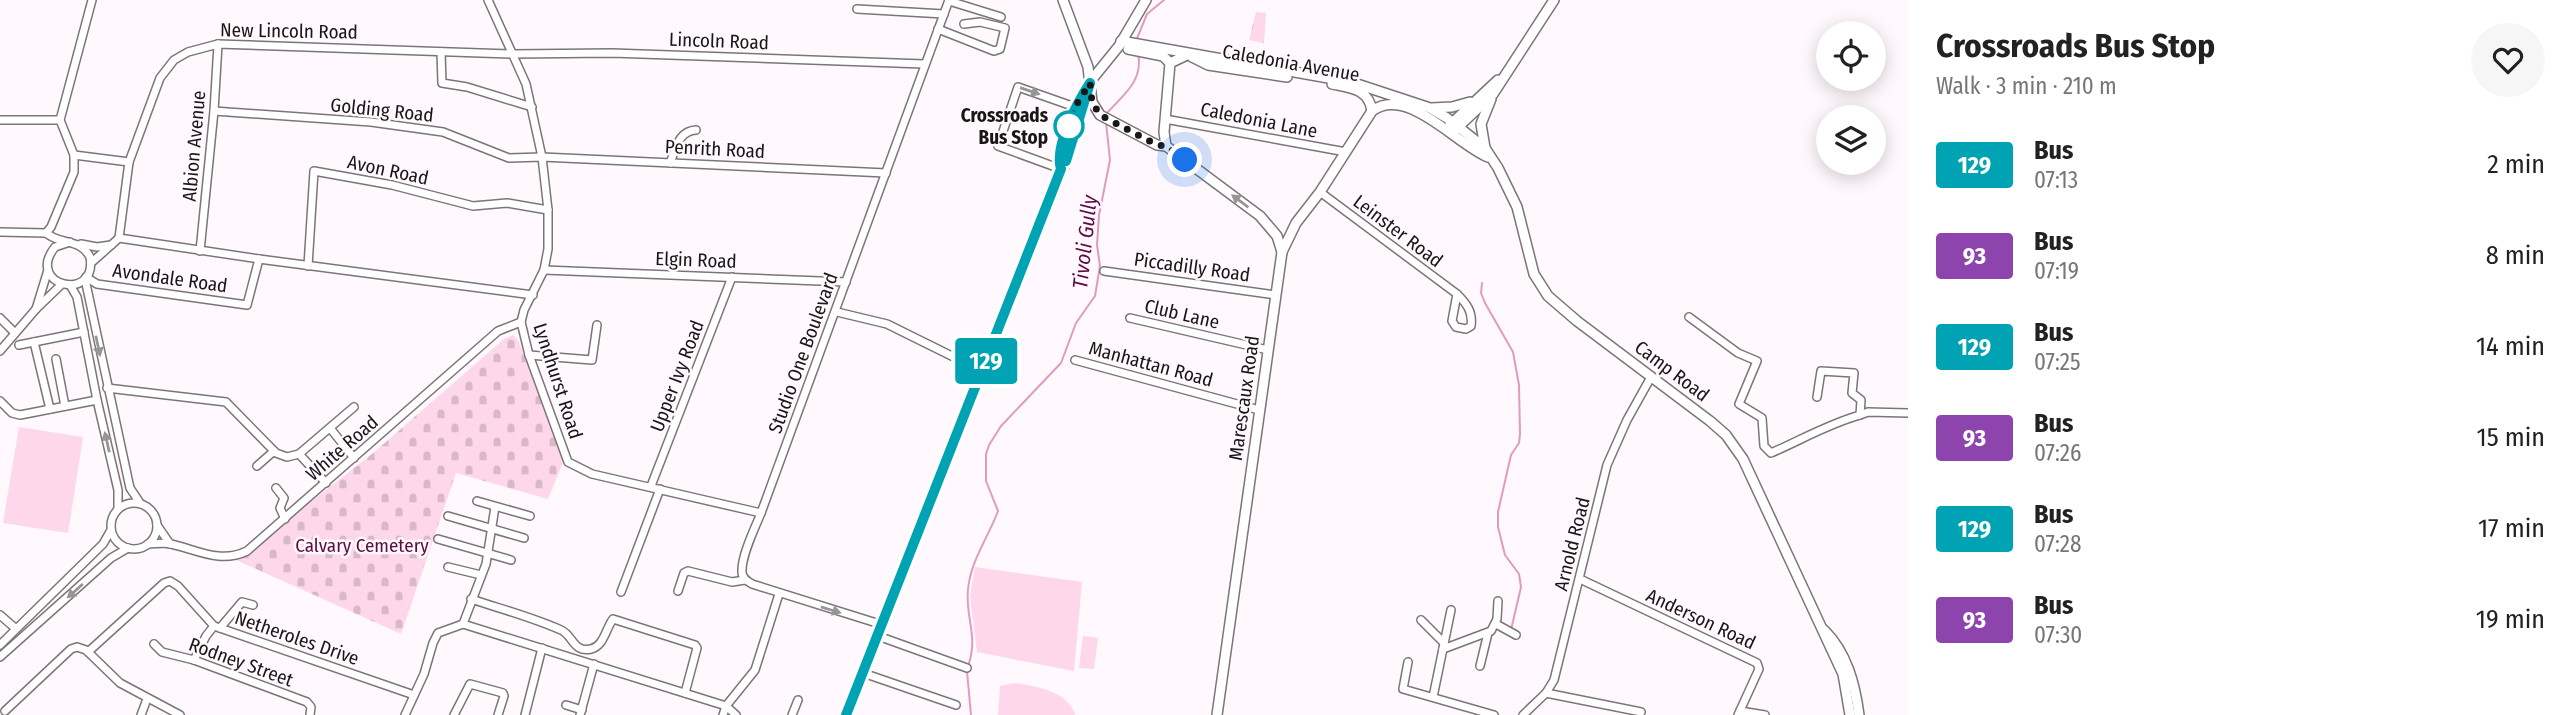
<!DOCTYPE html>
<meta charset="utf-8">
<style>
body{margin:0;font-family:"Fira Sans Condensed",sans-serif;background:#f6f6f6;color:#222;height:100vh;display:flex;flex-direction:column;font-size:26px;white-space:nowrap}
*{box-sizing:border-box;margin:0}
p{font-size:23px;color:#767676}
.icon{flex:none;width:38px;height:38px;fill:none;stroke:currentColor;stroke-width:2;stroke-linecap:round;stroke-linejoin:round}
.map{position:relative;flex:1;overflow:hidden}
.side{display:flex;flex-direction:column;background:#fff;width:665px}
.side>*{flex:none}
.badge{padding:0 14px;border-radius:5px;font-size:24px;line-height:46px}
.controls{position:absolute;left:1816px;top:21px;display:grid;gap:14px}
.controls a{display:grid;place-items:center;width:70px;height:70px;border-radius:50%;background:#fff;box-shadow:0 4px 18px #0003;font-size:35px}
.you{position:absolute;width:35px;height:35px;margin:-18px;border:5px solid #fff;border-radius:50%;background:#1a73e8;box-shadow:0 0 0 10px #1a73e833}
.map>.badge{position:absolute;translate:-50% -50%;box-shadow:0 0 0 4px #fff}
.round{display:grid;place-items:center;flex:none;width:74px;height:74px;border-radius:37px;background:#f6f6f6}
.summary{display:flex;align-items:center;justify-content:space-between;height:119px;padding:0 28px}
h1{font-size:33px;font-weight:700;line-height:52px}
ul{padding:0;list-style:none}
li{display:flex;align-items:center;gap:21px;height:91px;padding:0 28px}
li div{flex:1}
li b{display:block;font-size:26px}
li em{font-style:normal}
li .badge{min-width:77px;font-weight:700;text-align:center}
main{display:flex;flex:1;min-height:0}
.map>svg:first-child{display:block}
.grass{fill:url(#grass-tufts)}
.cemetery{fill:url(#cemetery-stones)}
.garden{fill:#fed7eb}
.lines{fill:none;stroke-linecap:round;stroke-linejoin:round}
.stream{stroke:#e09bc1;stroke-width:2}
.minor-casing{stroke:#7c7578;stroke-width:10}
.major-casing{stroke:#7c7578;stroke-width:12}
.minor{stroke:#fff;stroke-width:7}
.major{stroke:#fff;stroke-width:9}
.oneway{fill:#979697}
.line-casing{stroke:#fff;stroke-width:16}
.line{stroke:#00a3b4;stroke-width:10}
.walk{stroke:#181617;stroke-width:7;stroke-dasharray:0 12.6}
.stop-dot{fill:#fff;stroke:#00a3b4;stroke-width:3.5}
.labels{text-anchor:middle;dominant-baseline:central;stroke-width:5;stroke-linejoin:round;paint-order:stroke}
.street-label{font-size:19px;fill:#181617;stroke:#fff8fc}
.stop-label{font-size:19px;font-weight:bold;fill:#181617;stroke:#fff8fc;text-anchor:end}
.park-label{font-size:19px;fill:#5d0b42;stroke:#fff8fc}
.water-label{font-size:21px;font-style:italic;fill:#5c0b42;stroke:#fff8fc}
</style>
<main>
<div class="map">
<svg width="1908" height="715" viewBox="0 0 1908 715">
<defs>
<pattern id="grass-tufts" width="24" height="20" patternUnits="userSpaceOnUse" patternTransform="scale(1.75)"><rect width="24" height="20" fill="#fed7eb"/><path d="M3 7l-1-3M5 7V3M7 7l1-3M15 17l-1-3M17 17v-4M19 17l1-3" fill="none" stroke="#d9b8c9"/></pattern>
<pattern id="cemetery-stones" width="16" height="16" patternUnits="userSpaceOnUse" patternTransform="scale(1.75)"><rect width="16" height="16" fill="#fed7eb"/><path d="M2 7V4a2 2 0 0 1 4 0v3zM10 15v-3a2 2 0 0 1 4 0v3z" fill="#d9b8c9"/></pattern>
</defs>
<rect width="100%" height="100%" fill="#fff8fc"/>
<!-- grass -->
<polygon class="grass" points="1256,12 1266,13 1264,43 1249,40"/>
<!-- cemetery -->
<polygon class="cemetery" points="513,335 518,340 563,459 562,465 548,499 456,473 401,634 236,560 372,454 504,339"/>
<!-- garden -->
<g class="garden">
<polygon points="19,427 83,437 68,533 3,523"/>
<polygon points="975,567 1082,582 1074,671 977,652 970,597"/>
<polygon points="1083,636 1098,638 1094,669 1079,668"/>
<path d="M1015,683C1036,686 1068,691 1075,715H998L1000,686Z"/>
</g>
<g class="lines">
<!-- stream -->
<g class="stream">
<polyline points="1136,41 1147,14 1164,0"/>
<path d="M1107,113C1123,95 1144,81 1138,53"/>
<polyline points="1482,283 1481,293 1485,303 1513,352 1519,385 1520,434 1519,443 1511,455 1498,512 1498,527 1505,555 1519,574 1521,587 1511,630"/>
<path d="M968,666C979,636 965,618 968,589C971,560 988,538 998,511L986,481V454L989,445L1001,426L1061,363L1076,323L1095,296L1100,266L1097,245L1099,215L1110,160L1106,122"/>
<polyline points="967,671 971,715"/>
</g>
<!-- minor casing -->
<g class="minor-casing">
<g id="minor">
<polyline points="488,0 526,84 542,157 548,210 548,249 544,270 524,310 521,322 529,355 568,462 592,474 761,513"/>
<polyline points="949,1 1001,17"/>
<polyline points="857,9 944,14"/>
<polyline points="938,29 994,51 1000,49 1005,28 980,22 964,24"/>
<polyline points="441,52 442,83 467,87 532,107"/>
<polyline points="214,111 371,122 443,132 509,158 542,157 886,173"/>
<polyline points="1165,119 1346,152"/>
<polyline points="0,120 60,120"/>
<polyline points="74,155 129,162"/>
<path d="M670,163C676,149 678,131 696,130"/>
<polyline points="1061,169 998,146 1018,87 1075,107"/>
<path d="M1320,192L1457,294C1467,304 1473,312 1471,326L1466,329L1456,327L1452,321L1457,294"/>
<polyline points="0,232 46,233"/>
<polyline points="46,233 51,227 74,172 74,155 60,120 92,0"/>
<path d="M46,233C60,245 80,238 90,257C98,303 24,286 55,247L70,242"/>
<polyline points="119,238 129,162 160,78 174,60 188,52 218,44 512,54 612,53 924,64"/>
<polyline points="119,238 259,259 533,295"/>
<polyline points="81,244 97,247 111,245"/>
<polyline points="200,251 214,111 218,44"/>
<polyline points="91,263 119,238"/>
<polyline points="308,266 314,171 392,185 473,206 507,203 548,210"/>
<polyline points="48,270 36,309 62,284"/>
<polyline points="544,270 846,282"/>
<polyline points="1104,271 1276,295"/>
<polyline points="86,277 97,284 247,305 259,259"/>
<polyline points="85,279 130,488 140,503"/>
<polyline points="70,285 77,297 97,400 118,490 118,509"/>
<polyline points="837,312 887,324 982,371"/>
<path d="M1689,317L1738,353L1757,361L1739,404L1762,418L1764,446L1771,453C1801,440 1828,424 1860,415L1861,400L1852,393L1854,373L1821,371L1817,397"/>
<polyline points="0,318 15,333"/>
<polyline points="1130,318 1268,350"/>
<polyline points="34,342 50,409"/>
<polyline points="19,345 84,332"/>
<polyline points="0,351 36,309"/>
<polyline points="529,355 592,360 597,325"/>
<polyline points="56,359 65,406"/>
<polyline points="1075,360 1259,410"/>
<polyline points="107,388 226,402 276,453 287,457 299,454 354,407"/>
<polyline points="0,401 12,413 20,415 97,400"/>
<polyline points="1860,415 1868,412 1908,413"/>
<polyline points="330,428 354,458"/>
<polyline points="299,454 326,483"/>
<polyline points="257,466 274,451"/>
<polyline points="651,486 732,277"/>
<polyline points="276,488 284,498 280,508 285,519"/>
<polyline points="477,501 530,516"/>
<circle cx="134" cy="526" r="23"/>
<polyline points="495,507 486,564 463,624 726,706 736,715"/>
<polyline points="448,516 524,538"/>
<polyline points="157,525 170,544"/>
<polyline points="438,539 511,560"/>
<path d="M148,544C156,544 164,542 171,544C198,550 220,564 247,551L498,331L521,322"/>
<polyline points="448,567 481,575"/>
<polyline points="1580,579 1757,663 1759,669 1738,715"/>
<polyline points="678,591 684,573 688,571 732,582 745,580"/>
<polyline points="621,592 660,489"/>
<path d="M471,599C501,609 532,617 561,630C573,635 573,653 591,649C604,646 606,628 613,619L695,645L697,648L685,693"/>
<polyline points="0,615 15,628"/>
<polyline points="1421,620 1444,643"/>
<polyline points="1496,624 1516,635"/>
<path d="M883,625L752,584C747,581 742,578 742,572C741,556 755,528 761,513L949,0"/>
<polyline points="220,628 242,602 253,605"/>
<polyline points="878,636 967,668"/>
<polyline points="154,644 162,652 194,660 307,702 311,707 310,715"/>
<polyline points="0,645 103,544 111,530"/>
<polyline points="1443,649 1491,631 1497,619 1498,601"/>
<polyline points="88,652 164,583 170,581 178,586 214,626 414,695"/>
<polyline points="0,657 111,558 128,548"/>
<polyline points="194,660 206,636 214,626"/>
<polyline points="1408,662 1403,689 1494,715"/>
<polyline points="1480,666 1488,633"/>
<polyline points="863,673 956,705"/>
<polyline points="1546,693 1641,712"/>
<polyline points="1433,697 1451,610"/>
<polyline points="566,705 582,710"/>
<polyline points="5,711 71,649 77,647 86,650 120,683 180,715"/>
<polyline points="1740,711 1765,715"/>
<polyline points="141,715 147,699"/>
<polyline points="405,715 424,674 433,643 438,633 463,624"/>
<polyline points="454,715 470,684 503,693 504,696 498,715"/>
<polyline points="525,715 542,648"/>
<polyline points="580,715 594,664"/>
<polyline points="723,715 726,706 755,670 779,594"/>
<polyline points="792,715 798,700"/>
<polyline points="1523,715 1546,693 1554,680 1607,465 1627,420 1651,377"/>
</g>
</g>
<!-- major casing -->
<g class="major-casing">
<g id="major">
<polyline points="1063,0 1088,67 1092,102 1100,115 1157,145 1166,146"/>
<polyline points="1121,41 1351,82 1430,108 1447,118 1485,148 1498,168 1517,207 1534,274 1548,296 1577,321 1710,421 1726,435 1743,459 1843,674 1850,715"/>
<polyline points="1128,49 1163,56 1170,63"/>
<polyline points="1189,54 1170,63 1164,132 1166,146 1260,216 1277,236 1282,252"/>
<polyline points="1192,57 1208,65 1287,77"/>
<path d="M1332,84C1351,88 1369,89 1372,111"/>
<polyline points="1432,108 1452,107 1470,102"/>
<polyline points="1450,125 1498,80"/>
<polyline points="1455,130 1493,94 1554,0"/>
<polyline points="1485,148 1481,124 1491,99"/>
<polyline points="1061,169 1058,159 1075,107 1089,83 1119,46 1146,0"/>
<path d="M1824,630C1847,653 1855,684 1859,715"/>
<polyline points="846,715 1066,161 1089,83"/>
<path d="M1217,715L1282,252L1296,223L1320,192L1372,111C1407,85 1456,144 1488,157"/>
</g>
</g>
<!-- minor -->
<use href="#minor" class="minor"/>
<!-- major -->
<use href="#major" class="major"/>
</g>
<!-- one-way arrows -->
<defs><path id="oneway-solid" d="M-6-.8H1V-3.2L6.5 0L1 3.2V.8H-6Z" transform="scale(1.75)"/></defs>
<g class="oneway">
<use href="#oneway-solid" transform="translate(1030 91) rotate(19)"/>
<use href="#oneway-solid" transform="translate(1240 201) rotate(-143)"/>
<use href="#oneway-solid" transform="translate(98 346) rotate(78)"/>
<use href="#oneway-solid" transform="translate(107 442) rotate(-103)"/>
<use href="#oneway-solid" transform="translate(75 591) rotate(138)"/>
<use href="#oneway-solid" transform="translate(831 610) rotate(17)"/>
</g>
<g class="lines">
<!-- line casing -->
<g class="line-casing">
<path id="line" d="M846,715L1061,169C1054,146 1077,103 1090,83L1066,161"/>
</g>
<!-- line -->
<use href="#line" class="line"/>
<!-- walk -->
<polyline class="walk" points="1069,126 1075,107 1090,83 1092,102 1100,115 1157,145 1166,146 1185,160"/>
</g>
<!-- markers -->
<circle class="stop-dot" cx="1069" cy="126" r="14"/>
<g class="labels">
<!-- street labels -->
<g class="street-label">
<text transform="translate(289 31) rotate(1)">New Lincoln Road</text>
<text transform="translate(719 41) rotate(2)">Lincoln Road</text>
<text transform="translate(1291 63) rotate(10)">Caledonia Avenue</text>
<text transform="translate(382 110) rotate(6)">Golding Road</text>
<text transform="translate(1259 120) rotate(11)">Caledonia Lane</text>
<text transform="translate(194 146) rotate(-85)">Albion Avenue</text>
<text transform="translate(715 149) rotate(3)">Penrith Road</text>
<text transform="translate(388 170) rotate(12)">Avon Road</text>
<text transform="translate(1398 231) rotate(37)">Leinster Road</text>
<text transform="translate(696 260) rotate(2)">Elgin Road</text>
<text transform="translate(1192 267) rotate(8)">Piccadilly Road</text>
<text transform="translate(170 278) rotate(8)">Avondale Road</text>
<text transform="translate(1182 314) rotate(13)">Club Lane</text>
<text transform="translate(803 353) rotate(-70)">Studio One Boulevard</text>
<text transform="translate(1151 364) rotate(15)">Manhattan Road</text>
<text transform="translate(1672 371) rotate(37)">Camp Road</text>
<text transform="translate(677 376) rotate(-69)">Upper Ivy Road</text>
<text transform="translate(558 381) rotate(72)">Lyndhurst Road</text>
<text transform="translate(1244 398) rotate(-82)">Marescaux Road</text>
<text transform="translate(342 448) rotate(-41)">White Road</text>
<text transform="translate(1572 544) rotate(-76)">Arnold Road</text>
<text transform="translate(1701 619) rotate(25)">Anderson Road</text>
<text transform="translate(297 638) rotate(19)">Netheroles Drive</text>
<text transform="translate(241 662) rotate(20)">Rodney Street</text>
</g>
<!-- stop labels -->
<g class="stop-label">
<text x="1048" y="115">Crossroads<tspan x="1048" dy="22">Bus Stop</tspan></text>
</g>
<!-- park labels -->
<g class="park-label">
<text x="362" y="545">Calvary Cemetery</text>
</g>
<!-- water labels -->
<g class="water-label">
<text transform="translate(1085 242) rotate(-84)">Tivoli Gully</text>
</g>
</g>
</svg>
<div class="controls">
<a><svg class="icon" aria-label="locate" viewBox="0 0 24 24"><circle cx="12" cy="12" r="6"/><path d="M12 2v4M12 18v4M2 12h4M18 12h4"/></svg></a>
<a><svg class="icon" aria-label="layers" viewBox="0 0 24 24"><path d="M12 4l9 5-9 5-9-5zM3 14l9 5 9-5"/></svg></a>
</div>
<div class="you" style="left:1185px;top:160px"></div>
<b class="badge" style="left:986px;top:361px;background:#00a3b4;color:#fff">129</b>
</div>
<section class="side">
<div class="summary"><div><h1>Crossroads Bus Stop</h1><p>Walk · 3 min · 210 m</p></div><a class="round"><svg class="icon" aria-label="heart" viewBox="0 0 24 24"><path d="M12 20l-8-8c-3-5 5-10 8-4 3-6 11-1 8 4z"/></svg></a></div>
<ul>
<li><span class="badge" style="background:#00a3b4;color:#fff">129</span><div><b>Bus</b><p>07:13</p></div><em>2 min</em></li>
<li><span class="badge" style="background:#8e44ad;color:#fff">93</span><div><b>Bus</b><p>07:19</p></div><em>8 min</em></li>
<li><span class="badge" style="background:#00a3b4;color:#fff">129</span><div><b>Bus</b><p>07:25</p></div><em>14 min</em></li>
<li><span class="badge" style="background:#8e44ad;color:#fff">93</span><div><b>Bus</b><p>07:26</p></div><em>15 min</em></li>
<li><span class="badge" style="background:#00a3b4;color:#fff">129</span><div><b>Bus</b><p>07:28</p></div><em>17 min</em></li>
<li><span class="badge" style="background:#8e44ad;color:#fff">93</span><div><b>Bus</b><p>07:30</p></div><em>19 min</em></li>
</ul>
</section>
</main>
